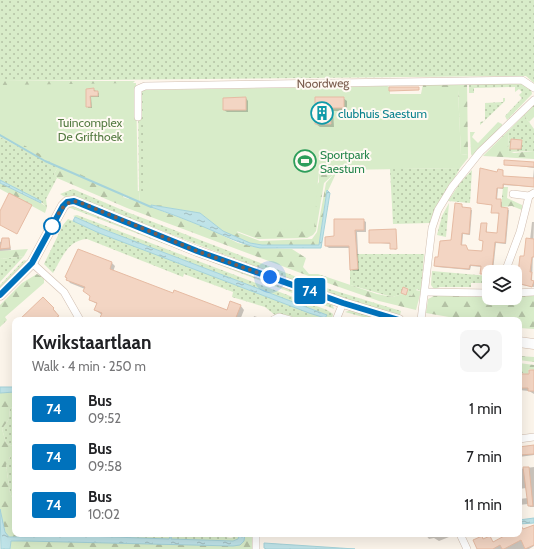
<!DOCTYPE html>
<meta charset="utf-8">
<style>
body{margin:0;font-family:Cabin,sans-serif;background:#f6f6f6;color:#202124;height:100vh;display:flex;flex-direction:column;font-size:15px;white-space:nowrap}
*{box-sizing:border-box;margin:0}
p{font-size:13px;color:#757577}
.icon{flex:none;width:22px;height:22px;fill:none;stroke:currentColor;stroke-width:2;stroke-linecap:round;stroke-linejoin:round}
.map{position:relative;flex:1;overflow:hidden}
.panel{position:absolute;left:12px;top:317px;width:510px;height:220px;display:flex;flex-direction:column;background:#fff;border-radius:8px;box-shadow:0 4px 16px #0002}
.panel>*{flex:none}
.badge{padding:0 8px;border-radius:3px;font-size:14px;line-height:26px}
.fabs{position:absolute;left:482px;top:265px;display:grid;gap:8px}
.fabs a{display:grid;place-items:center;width:40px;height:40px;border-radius:8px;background:#fff;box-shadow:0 4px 16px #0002;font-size:20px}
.you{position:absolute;width:20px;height:20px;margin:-10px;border:3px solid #fff;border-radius:50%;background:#1a73e8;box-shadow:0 0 0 6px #1a73e833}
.map>.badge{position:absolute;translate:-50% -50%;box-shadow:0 0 0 2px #fff}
.round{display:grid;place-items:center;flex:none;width:42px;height:42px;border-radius:8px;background:#f6f6f6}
.overview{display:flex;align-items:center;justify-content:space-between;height:68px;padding:0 20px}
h1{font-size:19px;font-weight:700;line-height:30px}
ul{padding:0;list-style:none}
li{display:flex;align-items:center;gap:12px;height:48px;padding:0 20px}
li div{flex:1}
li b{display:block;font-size:15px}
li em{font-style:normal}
li .badge{min-width:44px;font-weight:700;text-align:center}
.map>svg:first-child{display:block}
.grass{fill:url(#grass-dots)}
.forest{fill:url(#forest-firs)}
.green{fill:#d8ecc9}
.water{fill:url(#water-ripples);stroke:#a5d3da}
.shadow{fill:#0003}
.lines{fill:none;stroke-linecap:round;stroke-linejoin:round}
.stream{stroke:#a5d3da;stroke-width:2}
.building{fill:#f3d5c3;stroke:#e6bba3}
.street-casing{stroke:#d1beb0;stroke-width:8}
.secondary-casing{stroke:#d6c0b0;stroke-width:11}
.street{stroke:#fff;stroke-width:7}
.secondary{stroke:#fff;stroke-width:10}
.line-casing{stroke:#fff;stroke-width:9}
.line{stroke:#0072bc;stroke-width:6}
.walk{stroke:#7a5c4d;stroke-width:4;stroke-dasharray:0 7.2}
.stop-dot{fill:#fff;stroke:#0072bc;stroke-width:2}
.labels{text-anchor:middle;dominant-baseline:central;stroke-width:4;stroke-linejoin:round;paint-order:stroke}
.street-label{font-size:12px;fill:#7a5c4d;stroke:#fffaf3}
.culture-label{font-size:12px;fill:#0d838f;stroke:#fffaf3;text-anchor:start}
.park-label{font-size:12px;fill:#537a41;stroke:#fffaf3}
.leisure-label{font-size:12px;fill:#27864d;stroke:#fffaf3;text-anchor:start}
</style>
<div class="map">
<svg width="534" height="549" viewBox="0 0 534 549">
<defs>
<pattern id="grass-dots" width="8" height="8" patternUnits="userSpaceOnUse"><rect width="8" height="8" fill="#d8ecc9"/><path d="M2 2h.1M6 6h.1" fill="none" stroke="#b4c2a5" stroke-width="1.8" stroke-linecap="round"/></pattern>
<pattern id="forest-firs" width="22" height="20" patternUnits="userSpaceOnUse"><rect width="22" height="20" fill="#d8ecc9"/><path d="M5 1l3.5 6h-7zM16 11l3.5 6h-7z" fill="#b4c2a5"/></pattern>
<pattern id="water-ripples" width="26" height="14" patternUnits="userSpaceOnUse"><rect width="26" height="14" fill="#bfe3e8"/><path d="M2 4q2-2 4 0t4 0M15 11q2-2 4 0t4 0" fill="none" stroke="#a0bbbe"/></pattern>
</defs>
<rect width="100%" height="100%" fill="#fdf6ec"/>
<!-- grass -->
<g class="grass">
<polygon points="0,0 534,0 534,83 526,76 520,76 0,81"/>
<polygon points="521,82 531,89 532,94 507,120 505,116 522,98 519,95 522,92 519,89 515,92 515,87 474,88 474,93 469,93 469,83"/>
<polygon points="138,90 144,90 144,191 139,191"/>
<polygon points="503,98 505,98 505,101 480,125 480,122 485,121 485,103 503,102"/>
<polygon points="524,115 534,129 534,151 509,152 508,151 509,130"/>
<polygon points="0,137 58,167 54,174 57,178 46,199 47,207 41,202 0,180"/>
<polygon points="460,168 430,223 393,224 390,169"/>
<polygon points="472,170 470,203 448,201 460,183"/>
<polygon points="73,189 127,212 323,287 401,311 400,315 388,313 304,285 107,210 75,196 65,197 60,194"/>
<polygon points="449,203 446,237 437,235 442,216"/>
<polygon points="73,205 332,303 334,309 68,207"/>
<path d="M77,215L327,310L333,314L332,319L301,320L281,314L275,315L265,307L232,297L233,292L184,274L183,277L87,239C68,240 62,258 53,273L44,264L63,225L68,219L249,290L326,315L100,228L73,216Z"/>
<polygon points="350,254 424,254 421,291 417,289 412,296 403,294 392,297 350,285"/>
<polygon points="24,256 0,282 0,259"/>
<polygon points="24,260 27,261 0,291 0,285"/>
<polygon points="432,271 489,276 489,283 471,283 471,287 440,287 434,289 431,285"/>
<polygon points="351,310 388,320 374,320 345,312"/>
<polygon points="15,407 15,504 10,493 6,465 7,461 10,458 12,446 6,443 2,429 9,419 10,408"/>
<polygon points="86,534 209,534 231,538 236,536 236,534 240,534 238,539 233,541 171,539 172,535 169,539 85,536"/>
</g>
<!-- forest -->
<g class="forest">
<polygon points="0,81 135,81 131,85 0,89"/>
<polygon points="467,83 468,154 461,155 458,90 423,90 423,84"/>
<polygon points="534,105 534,117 529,122 524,115"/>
<polygon points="498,122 502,124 502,126 472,156 471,154 470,132 475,132 472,137 478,143"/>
<polygon points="0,127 125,190 123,197 129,199 130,191 139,191 140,203 205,227 238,243 260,248 292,249 306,258 303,267 309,274 318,274 377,294 392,297 403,294 412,296 415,290 421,291 416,310 379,301 322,281 127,208 57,178 54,174 58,167 0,137"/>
<polygon points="509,130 508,151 514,153 534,151 534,159 483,156"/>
<polygon points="318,168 338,169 326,195 319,245 262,245 250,243 223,231 200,213 151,205 151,206 146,204 146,202 188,202 197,204 211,214 221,226 260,241 312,239 317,232 326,183 334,174 324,183 316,231 313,235 307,238 258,239 223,226 207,207 190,200 178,201 177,198 220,197 220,223 237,223 238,229 307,229 307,208 308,208 313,193 312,191 319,182"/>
<polygon points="0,183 41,203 47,207 45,213 0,189"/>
<polygon points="503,187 508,187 507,198 522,205 522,210 512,206 501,207"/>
<polygon points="28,249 24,256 0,259 0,251"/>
<polygon points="37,274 44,278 44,283 5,317 7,320 0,327 0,305 22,283"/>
<polygon points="534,293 534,329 519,328 519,320 466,320 426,313 428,299 434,296 489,294 489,298 515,298 515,294"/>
<polygon points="519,356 534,357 534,362 519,360"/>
<polygon points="519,363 534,365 534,370 529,369 528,374 519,373"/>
<polygon points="15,392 15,407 10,408 9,419 2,429 6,443 12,446 13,451 6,465 10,493 15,504 15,534 71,534 72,536 9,537 6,536 0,509 0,393"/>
<path d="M245,534H253V549H10L11,541H98L233,546C240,544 245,542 245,534Z"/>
</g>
<!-- green -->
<g class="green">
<polygon points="136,83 138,201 58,164 0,132 0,85"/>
<path d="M423,84V90H458L461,155L468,154V158L460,168L342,170L319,168L314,230L238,229L237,233L234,236C221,230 211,218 200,213C188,208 164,205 151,205V207L140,203L139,191H144V90L387,86L390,87V94H421Z"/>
</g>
<!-- water -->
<g class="water">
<polygon points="0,180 41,201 41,203 0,183"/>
<path d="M327,190L330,193L321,248H260C240,244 223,235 204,227C187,220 169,213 151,207V205L200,213L223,231L250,243L262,245H319Z"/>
<polygon points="75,217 100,228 327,315 325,318 309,313 99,233 73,221"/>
<polygon points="0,387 15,387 15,392 0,393"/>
<polygon points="0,509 5,532 9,537 83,536 86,534 85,536 169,539 172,534 171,539 233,541 238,539 240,534 245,534 244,541 240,545 233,546 25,541 11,541 10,549 1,549"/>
<polygon points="534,518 534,523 519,524 519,520"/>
<polygon points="264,543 355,549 267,549 264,548"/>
</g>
<!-- shadow -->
<g class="shadow">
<polygon points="93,89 99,93 99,97 91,97 92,108 88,108 87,90"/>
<polygon points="246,98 248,101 248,112 227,112 224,110"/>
<polygon points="316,98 343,98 347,101 347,111 333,111 334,127 320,127 316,124"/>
<polygon points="521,141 522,150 511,148"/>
<polygon points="534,163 534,187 504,185 503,189 498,188 497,200 502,202 502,208 509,210 506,244 496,243 493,271 487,270 487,275 481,274 482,267 471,266 470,270 437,267 435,266 439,258 452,241 462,205 463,208 472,210 470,235 463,234 462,246 468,251 483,252 484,241 480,240 486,224 487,233 498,234 500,214 492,212 493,205 478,203 498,173 503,171 503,177 533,179 534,168 505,164"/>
<polygon points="363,220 366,222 366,232 357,232 359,271 353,271 351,269 350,248 329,248 326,246 335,237"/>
<polygon points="532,222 534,222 532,282 534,283 534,287 522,285 522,287 515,286 515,274 519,275 530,240"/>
<polygon points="395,230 396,250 391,248 391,244 370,242"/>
<polygon points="9,239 11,250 0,251 0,242"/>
<polygon points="78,250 112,263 115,266 113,272 173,294 228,311 231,303 241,306 244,310 240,320 100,320 102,315 95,310 97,304 90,300 91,297 85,289 70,283 66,277"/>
<polygon points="43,298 56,312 55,313 61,320 21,320"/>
<polygon points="254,316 260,318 261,320 253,320"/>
<polygon points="534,371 534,394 529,391 519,390 519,375 530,375"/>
<polygon points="534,446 534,455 519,457 519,448"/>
<polygon points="534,467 534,507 530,507 528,504 519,505 519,499 528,498 526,488 519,489 519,469"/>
<polygon points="534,526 534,546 529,549 478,549 482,537 484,540 490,537 493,543 511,534 519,534 519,530"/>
<polygon points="425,534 447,534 449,537 439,541 434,538 429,539"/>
</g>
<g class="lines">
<!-- stream -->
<polyline class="stream" points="0,135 45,161 151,207"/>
</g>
<!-- building -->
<g class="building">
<polygon points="389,87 419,87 419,90 389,91"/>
<polygon points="94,88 94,91 98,91 98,96 90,96 91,107 86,107 86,89"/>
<polygon points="246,97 246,110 223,110 223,98"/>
<polygon points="315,97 344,97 344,108 330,108 331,124 315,124"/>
<polygon points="511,139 522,140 521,149 510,149"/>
<polygon points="504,160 534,162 534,167 504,165"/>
<polygon points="480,168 497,172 498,169 503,170 503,176 534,178 534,187 503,184 503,188 497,188 496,199 501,199 501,207 508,208 505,243 495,242 492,270 487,270 486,274 480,274 481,266 470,265 469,269 434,266 435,257 438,257 440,241 451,240 455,203 462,204 462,207 471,208 469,234 462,233 461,245 466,245 468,250 482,251 483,241 479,240 481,223 487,223 486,232 497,233 499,213 491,213 492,205 477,203"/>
<polygon points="9,193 32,205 17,234 0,225 0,211"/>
<polygon points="334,219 364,219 364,230 355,230 358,269 350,270 349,246 325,246 325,237 334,236"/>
<polygon points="396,229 397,249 390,249 390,243 369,243 369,230"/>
<polygon points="2,238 9,238 10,248 0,249"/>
<polygon points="526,238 534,239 534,257 532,257 530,272 532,272 531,280 534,281 532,287 521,284 521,286 515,285 515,273 518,273 520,256 524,256"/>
<polygon points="78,249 112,262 110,269 173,293 174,290 227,310 230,301 241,305 235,320 99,320 102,313 94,310 97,303 89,300 90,296 83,291 85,287 66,280 67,278 65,277"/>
<polygon points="403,287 408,289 406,295 401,293"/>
<polygon points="43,297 54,308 53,309 59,316 57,317 59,320 19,320"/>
<polygon points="529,370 534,370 534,391 528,391 528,388 519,388 519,374 529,374"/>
<polygon points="534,445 534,454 519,455 519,447"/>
<polygon points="523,467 529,467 533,506 528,506"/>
<polygon points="519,522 523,529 534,525 534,545 525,549 521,540 504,549 502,549 500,545 493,549 477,549 473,540 482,536 483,539 490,536 493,542 508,534 519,534"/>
</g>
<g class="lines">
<!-- street casing -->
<g class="street-casing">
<g id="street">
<polyline points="138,117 138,89 145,86 522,80 534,88"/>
<polyline points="513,194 529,196 534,193"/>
<polyline points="32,263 64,292 80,320"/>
<polyline points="505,272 520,232 529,196"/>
<polyline points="425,292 489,293"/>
<polyline points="515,293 534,292"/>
<polyline points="273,320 279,317 290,320"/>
<polyline points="336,320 343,303"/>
<polyline points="421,320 432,228 438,210 452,187 480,152 534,100"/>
<polyline points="519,439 534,437"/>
<polyline points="256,534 256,549"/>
<polyline points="460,534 467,549"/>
</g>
</g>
<!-- secondary casing -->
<g class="secondary-casing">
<g id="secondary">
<polyline points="0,295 32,263 63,206 67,202 74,201 197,251 343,303 399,320"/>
<polyline points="519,342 534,344"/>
</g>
</g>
<!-- street -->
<use href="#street" class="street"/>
<!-- secondary -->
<use href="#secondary" class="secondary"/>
</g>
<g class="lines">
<!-- line casing -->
<g class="line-casing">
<polyline id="line" points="0,295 32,263 63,206 67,202 74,201 197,251 343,303 399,320"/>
</g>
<!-- line -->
<use href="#line" class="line"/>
<!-- walk -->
<path class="walk" d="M52,226C59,214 63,199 79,202L197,251L270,277"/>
</g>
<!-- icons -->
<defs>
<g id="building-ring" transform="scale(1.15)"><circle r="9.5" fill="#fffaf3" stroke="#0f9aa8" stroke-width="1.5"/><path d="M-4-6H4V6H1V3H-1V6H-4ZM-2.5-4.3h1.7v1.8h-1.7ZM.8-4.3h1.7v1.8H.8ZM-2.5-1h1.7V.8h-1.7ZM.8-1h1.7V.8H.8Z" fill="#0f9aa8"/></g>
<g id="stadium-ring" transform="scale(1.15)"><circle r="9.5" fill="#fffaf3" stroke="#2e9e5b" stroke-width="1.5"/><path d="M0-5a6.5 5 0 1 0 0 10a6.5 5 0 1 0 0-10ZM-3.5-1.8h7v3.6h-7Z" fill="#2e9e5b"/></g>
</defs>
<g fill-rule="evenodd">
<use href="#building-ring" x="322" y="113"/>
<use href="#stadium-ring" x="305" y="161"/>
</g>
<!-- markers -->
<circle class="stop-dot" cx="52" cy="226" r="8"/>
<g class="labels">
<!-- street labels -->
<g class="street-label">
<text transform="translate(323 83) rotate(-1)">Noordweg</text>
</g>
<!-- culture labels -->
<g class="culture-label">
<text x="338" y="113">clubhuis Saestum</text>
</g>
<!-- park labels -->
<g class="park-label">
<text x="90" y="122">Tuincomplex<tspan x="90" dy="14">De Grifthoek</tspan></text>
</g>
<!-- leisure labels -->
<g class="leisure-label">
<text x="320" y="154">Sportpark<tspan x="320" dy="14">Saestum</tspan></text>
</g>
</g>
</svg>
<div class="fabs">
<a><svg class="icon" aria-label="layers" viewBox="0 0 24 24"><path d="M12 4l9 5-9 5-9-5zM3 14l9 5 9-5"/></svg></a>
</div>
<div class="you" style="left:270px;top:277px"></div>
<b class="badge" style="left:310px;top:291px;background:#0072bc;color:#fff">74</b>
<section class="panel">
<div class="overview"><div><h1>Kwikstaartlaan</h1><p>Walk · 4 min · 250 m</p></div><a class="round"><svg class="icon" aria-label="heart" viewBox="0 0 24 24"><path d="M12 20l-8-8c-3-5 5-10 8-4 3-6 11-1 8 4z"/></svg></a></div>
<ul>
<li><span class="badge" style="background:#0072bc;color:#fff">74</span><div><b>Bus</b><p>09:52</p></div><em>1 min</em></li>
<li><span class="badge" style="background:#0072bc;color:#fff">74</span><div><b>Bus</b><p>09:58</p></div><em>7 min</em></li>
<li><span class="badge" style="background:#0072bc;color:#fff">74</span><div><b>Bus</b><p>10:02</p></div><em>11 min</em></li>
</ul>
</section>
</div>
